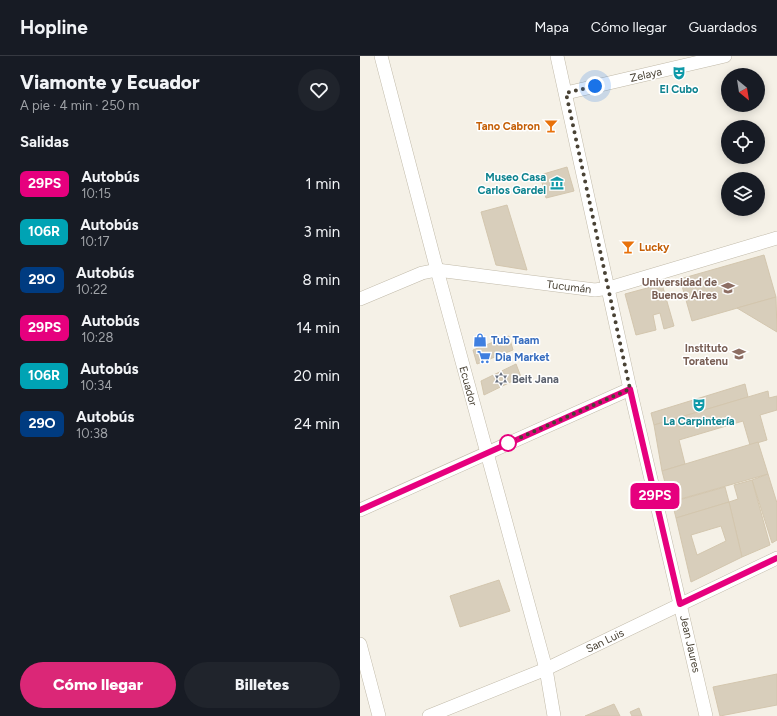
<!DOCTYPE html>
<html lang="es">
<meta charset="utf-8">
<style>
body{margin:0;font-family:Figtree,sans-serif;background:#20242c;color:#f1f3f6;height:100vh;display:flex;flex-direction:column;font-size:15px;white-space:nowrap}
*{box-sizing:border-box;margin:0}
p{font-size:13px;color:#9ea1a6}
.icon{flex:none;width:22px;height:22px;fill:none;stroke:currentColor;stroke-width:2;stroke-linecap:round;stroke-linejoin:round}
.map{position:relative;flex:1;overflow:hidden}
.drawer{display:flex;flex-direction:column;background:#171b24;width:360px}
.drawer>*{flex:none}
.badge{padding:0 8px;border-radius:6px;font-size:14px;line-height:26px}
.needle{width:26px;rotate:150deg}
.controls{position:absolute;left:361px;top:12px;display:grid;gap:8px}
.controls a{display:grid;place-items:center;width:44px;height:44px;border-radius:50%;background:#171b24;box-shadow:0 2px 10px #0003;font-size:20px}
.you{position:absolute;width:20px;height:20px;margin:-10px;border:3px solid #fff;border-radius:50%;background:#1a73e8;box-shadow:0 0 0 6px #1a73e833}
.map>.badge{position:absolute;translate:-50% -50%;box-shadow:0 0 0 2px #fff}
h2{padding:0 20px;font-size:15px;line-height:36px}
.round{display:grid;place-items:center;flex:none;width:42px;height:42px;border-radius:21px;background:#20242c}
.head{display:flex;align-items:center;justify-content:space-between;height:68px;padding:0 20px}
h1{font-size:19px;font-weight:800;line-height:30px}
.primary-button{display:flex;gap:8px;margin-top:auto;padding:8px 20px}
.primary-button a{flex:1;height:46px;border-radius:24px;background:#db2777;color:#fff;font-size:16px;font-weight:800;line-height:46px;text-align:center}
.primary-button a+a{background:#20242c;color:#f1f3f6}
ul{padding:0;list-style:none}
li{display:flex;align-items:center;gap:12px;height:48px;padding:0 20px}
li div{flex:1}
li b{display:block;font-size:15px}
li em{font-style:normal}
li .badge{min-width:44px;font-weight:700;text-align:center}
header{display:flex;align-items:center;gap:24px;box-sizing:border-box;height:56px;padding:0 20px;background:#171b24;border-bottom:1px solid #363941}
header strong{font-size:19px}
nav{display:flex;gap:22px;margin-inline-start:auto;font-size:14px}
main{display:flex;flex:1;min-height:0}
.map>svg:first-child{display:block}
.building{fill:#d8cebb;stroke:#d3c6ae;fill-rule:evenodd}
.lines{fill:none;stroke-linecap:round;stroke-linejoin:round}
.minor-casing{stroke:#c1baa9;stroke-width:14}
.minor{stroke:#fff;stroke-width:13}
.line-casing{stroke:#fff;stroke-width:9}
.line{stroke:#e6007e;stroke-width:6}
.walk{stroke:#494235;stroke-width:4;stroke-dasharray:0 7.2}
.stop-dot{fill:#fff;stroke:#e6007e;stroke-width:2}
.labels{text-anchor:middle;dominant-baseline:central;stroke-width:3;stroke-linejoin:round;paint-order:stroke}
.street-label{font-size:11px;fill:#494235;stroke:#fff}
.culture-label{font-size:11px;font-weight:bold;fill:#0d838f;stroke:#fff}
.food-label{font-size:11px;font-weight:bold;fill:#c56008;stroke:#fff;text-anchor:end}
.education-label{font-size:11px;font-weight:bold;fill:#785e54;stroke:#fff;text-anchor:end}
.shop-label{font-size:11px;font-weight:bold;fill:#366cbe;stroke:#fff;text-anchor:start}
.worship-label{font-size:11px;font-weight:bold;fill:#5b616d;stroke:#fff;text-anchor:start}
</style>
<header>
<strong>Hopline</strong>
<nav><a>Mapa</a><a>Cómo llegar</a><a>Guardados</a></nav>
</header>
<main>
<section class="drawer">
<div class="head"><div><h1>Viamonte y Ecuador</h1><p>A pie · 4 min · 250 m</p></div><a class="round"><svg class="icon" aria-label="heart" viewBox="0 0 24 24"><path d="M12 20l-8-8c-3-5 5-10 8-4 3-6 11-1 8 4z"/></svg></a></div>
<h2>Salidas</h2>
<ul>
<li><span class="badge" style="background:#e6007e;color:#fff">29PS</span><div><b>Autobús</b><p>10:15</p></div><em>1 min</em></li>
<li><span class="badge" style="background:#00a3b4;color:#fff">106R</span><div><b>Autobús</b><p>10:17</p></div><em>3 min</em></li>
<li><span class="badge" style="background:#003b80;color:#fff">29O</span><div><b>Autobús</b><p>10:22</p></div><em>8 min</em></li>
<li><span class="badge" style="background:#e6007e;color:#fff">29PS</span><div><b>Autobús</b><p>10:28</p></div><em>14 min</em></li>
<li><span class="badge" style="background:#00a3b4;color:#fff">106R</span><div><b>Autobús</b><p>10:34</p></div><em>20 min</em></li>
<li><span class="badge" style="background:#003b80;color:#fff">29O</span><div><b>Autobús</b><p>10:38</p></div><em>24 min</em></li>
</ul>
<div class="primary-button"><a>Cómo llegar</a><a>Billetes</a></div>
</section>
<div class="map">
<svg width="417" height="660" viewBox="0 0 417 660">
<rect width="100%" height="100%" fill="#f5f1e7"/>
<!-- building -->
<g class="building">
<polygon points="207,111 214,135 186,142 180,119"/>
<polygon points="147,149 167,214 136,209 121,156"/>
<polygon points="404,199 416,241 332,265 320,223"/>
<polygon points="302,228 314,270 304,273 300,257 293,259 296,274 276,279 265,238"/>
<polygon points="416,241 417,276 377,252"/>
<polygon points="149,280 153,294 117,308 113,294"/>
<polygon points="156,308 161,321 124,339 121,325"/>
<polygon points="385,328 388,341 294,369 291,357"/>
<polygon points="408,335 409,342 417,340 417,354 400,359 407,384 390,389 383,365 319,384 325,408 302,415 294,369"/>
<polygon points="398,386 408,418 310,446 302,415"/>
<polygon points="408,418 417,447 417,484 412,487 392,424"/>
<polygon points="392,424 410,489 382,501 369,446 378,443 374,429"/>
<polygon points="365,431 369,446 316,462 312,446"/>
<path d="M369,446L382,501L331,526L316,462ZM361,470L366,485L337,499L331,479Z"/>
<polygon points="139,524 150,555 100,571 90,540"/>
<polygon points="417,618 417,649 360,660 353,631"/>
<polygon points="254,648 260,660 225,660"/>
<polygon points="279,652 282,660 272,660 270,656"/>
</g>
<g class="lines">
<!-- minor casing -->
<g class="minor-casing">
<g id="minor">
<polyline points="21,0 77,214 186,613 194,660"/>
<polyline points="197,0 270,333 346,660"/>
<polyline points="206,37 365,0"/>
<polyline points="0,243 62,217 77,214 235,234 249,232 417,182"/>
<polyline points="0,454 270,333"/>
<polyline points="0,588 19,660"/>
<polyline points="69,660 186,613 417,502"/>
</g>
</g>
<!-- minor -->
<use href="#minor" class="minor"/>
</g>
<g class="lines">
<!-- line casing -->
<g class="line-casing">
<polyline id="line" points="0,454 270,333 320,548 417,502"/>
</g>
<!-- line -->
<use href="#line" class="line"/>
<!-- walk -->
<polyline class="walk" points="148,387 270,333 206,37 235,30"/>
</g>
<!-- icons -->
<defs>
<g id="theatre-bare" transform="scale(1.08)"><path d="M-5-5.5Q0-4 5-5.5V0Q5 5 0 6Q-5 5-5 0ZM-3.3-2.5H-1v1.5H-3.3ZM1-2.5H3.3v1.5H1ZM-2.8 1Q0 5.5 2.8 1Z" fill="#0f9aa8" stroke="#fff" stroke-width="2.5" paint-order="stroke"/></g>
<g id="bar-bare" transform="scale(1.08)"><path d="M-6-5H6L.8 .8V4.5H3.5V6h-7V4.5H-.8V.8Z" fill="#e8710a" stroke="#fff" stroke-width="2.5" paint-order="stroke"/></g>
<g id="museum-bare" transform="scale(1.08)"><path d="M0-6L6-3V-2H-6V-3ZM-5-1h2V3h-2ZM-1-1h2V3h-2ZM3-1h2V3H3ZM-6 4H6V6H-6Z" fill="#0f9aa8" stroke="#fff" stroke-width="2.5" paint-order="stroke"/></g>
<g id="university-bare" transform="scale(1.08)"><path d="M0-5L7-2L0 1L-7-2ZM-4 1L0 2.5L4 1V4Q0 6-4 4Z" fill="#8d6e63" stroke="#fff" stroke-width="2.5" paint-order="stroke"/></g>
<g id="shop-bare" transform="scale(1.08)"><path d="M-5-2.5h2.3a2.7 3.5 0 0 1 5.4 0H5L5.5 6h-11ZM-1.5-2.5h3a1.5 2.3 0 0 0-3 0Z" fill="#3f7fe0" stroke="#fff" stroke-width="2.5" paint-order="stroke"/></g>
<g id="school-bare" transform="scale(1.08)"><path d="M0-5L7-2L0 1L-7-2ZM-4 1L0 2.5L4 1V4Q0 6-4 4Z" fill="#8d6e63" stroke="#fff" stroke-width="2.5" paint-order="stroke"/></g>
<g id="supermarket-bare" transform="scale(1.08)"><path d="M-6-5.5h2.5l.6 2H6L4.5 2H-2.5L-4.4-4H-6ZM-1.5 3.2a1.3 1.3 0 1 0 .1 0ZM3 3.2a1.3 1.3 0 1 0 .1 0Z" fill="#3f7fe0" stroke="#fff" stroke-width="2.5" paint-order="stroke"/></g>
<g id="synagogue-bare" transform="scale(1.08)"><path d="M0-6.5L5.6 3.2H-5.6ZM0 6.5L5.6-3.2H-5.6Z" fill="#6b7280" stroke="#fff" stroke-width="2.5" paint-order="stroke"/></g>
</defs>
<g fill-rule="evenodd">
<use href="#theatre-bare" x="319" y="17"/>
<use href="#bar-bare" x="191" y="70"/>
<use href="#museum-bare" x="197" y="127"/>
<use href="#bar-bare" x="268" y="191"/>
<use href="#university-bare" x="368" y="232"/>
<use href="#shop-bare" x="120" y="284"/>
<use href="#school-bare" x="379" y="298"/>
<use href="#supermarket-bare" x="124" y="301"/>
<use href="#synagogue-bare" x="141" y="323"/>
<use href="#theatre-bare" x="339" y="349"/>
</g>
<!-- markers -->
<circle class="stop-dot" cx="148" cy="387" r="8"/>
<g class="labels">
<!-- street labels -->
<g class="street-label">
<text transform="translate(286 19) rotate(-13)">Zelaya</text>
<text transform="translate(209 231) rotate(7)">Tucumán</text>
<text transform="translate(108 330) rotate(75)">Ecuador</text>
<text transform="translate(245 585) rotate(-26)">San Luis</text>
<text transform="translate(330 588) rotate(77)">Jean Jaures</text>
</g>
<!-- culture labels -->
<g class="culture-label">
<text x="319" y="33">El Cubo</text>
<text x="186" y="121" text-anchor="end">Museo Casa<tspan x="186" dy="13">Carlos Gardel</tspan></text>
<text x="339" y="365">La Carpintería</text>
</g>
<!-- food labels -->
<g class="food-label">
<text x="180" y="70">Tano Cabron</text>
<text x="279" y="191" text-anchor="start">Lucky</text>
</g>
<!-- education labels -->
<g class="education-label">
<text x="357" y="226">Universidad de<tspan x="357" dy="13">Buenos Aires</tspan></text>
<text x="368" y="292">Instituto<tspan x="368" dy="13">Toratenu</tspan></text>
</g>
<!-- shop labels -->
<g class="shop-label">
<text x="131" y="284">Tub Taam</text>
<text x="135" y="301">Dia Market</text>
</g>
<!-- worship labels -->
<g class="worship-label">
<text x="152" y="323">Beit Jana</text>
</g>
</g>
</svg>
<div class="controls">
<a><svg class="needle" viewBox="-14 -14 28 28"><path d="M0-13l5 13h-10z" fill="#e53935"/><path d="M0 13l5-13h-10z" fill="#9ea1a6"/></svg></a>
<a><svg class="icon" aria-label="locate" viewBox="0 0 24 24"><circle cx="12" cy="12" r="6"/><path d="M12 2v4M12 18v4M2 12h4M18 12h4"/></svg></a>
<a><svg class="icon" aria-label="layers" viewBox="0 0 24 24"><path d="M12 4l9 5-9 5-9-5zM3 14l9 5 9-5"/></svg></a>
</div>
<div class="you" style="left:235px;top:30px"></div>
<b class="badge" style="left:295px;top:440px;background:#e6007e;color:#fff">29PS</b>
</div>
</main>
